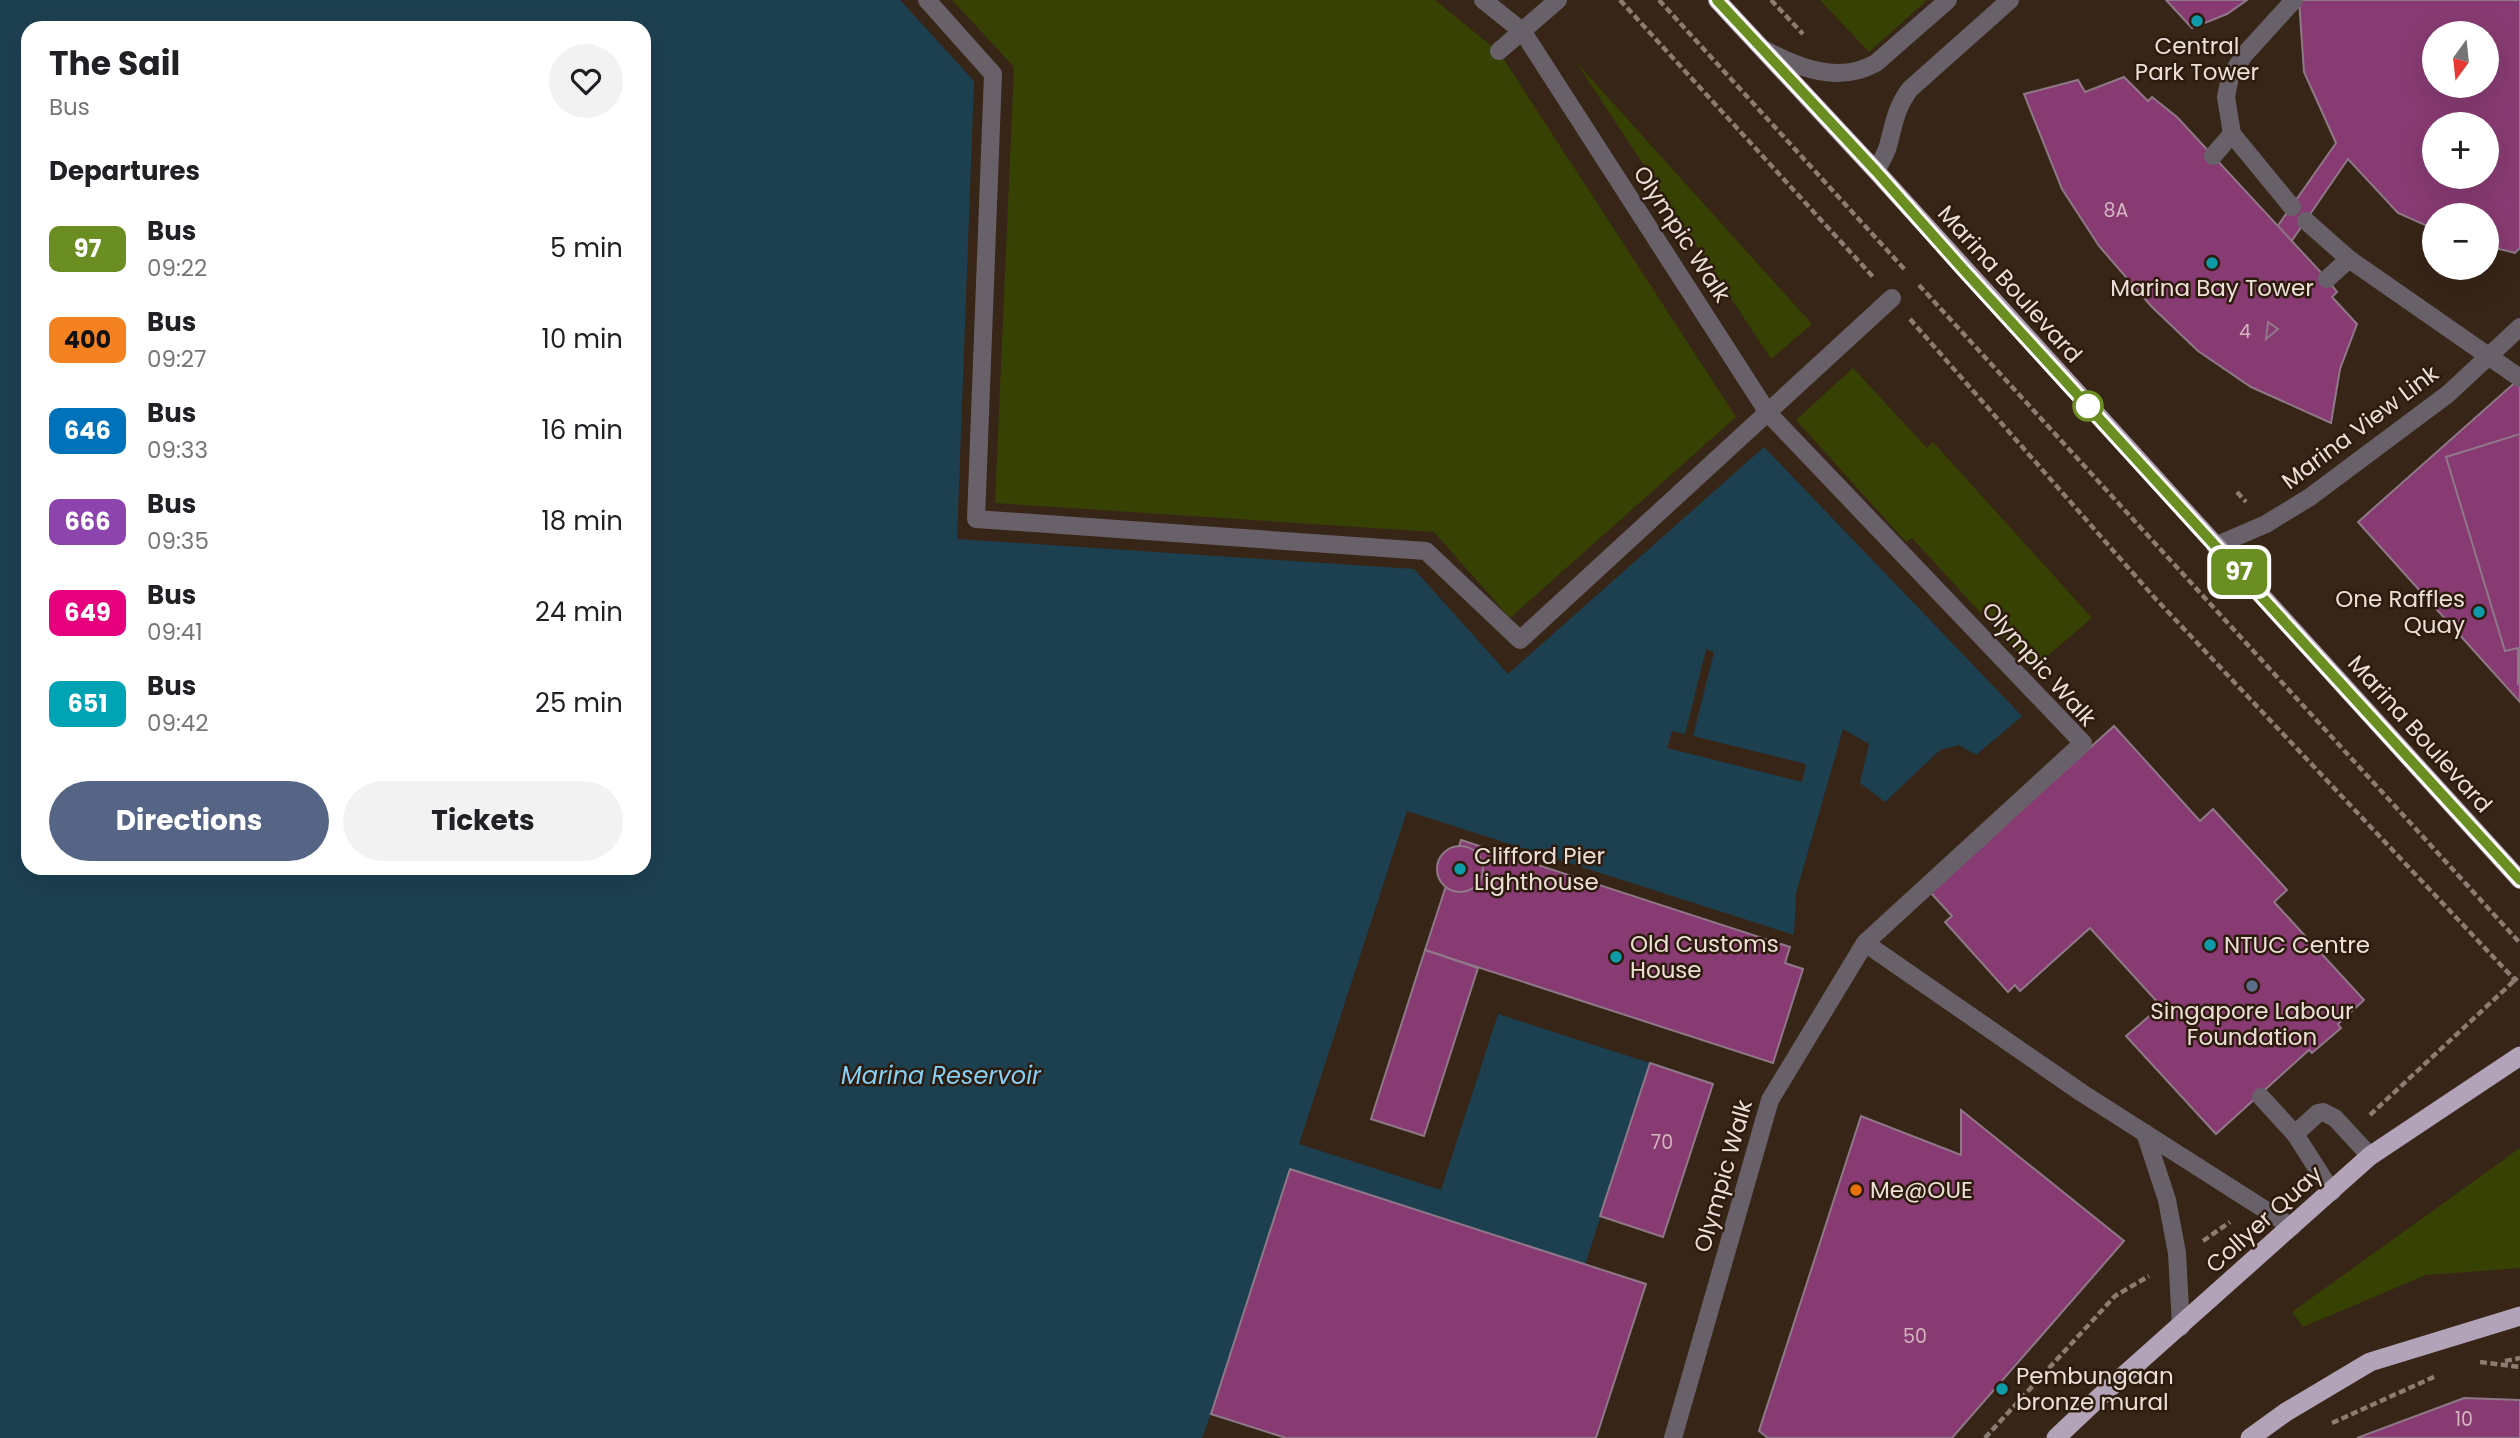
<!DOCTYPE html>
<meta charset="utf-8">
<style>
body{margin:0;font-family:Poppins,sans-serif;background:#f2f2f2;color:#202124;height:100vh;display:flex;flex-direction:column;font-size:26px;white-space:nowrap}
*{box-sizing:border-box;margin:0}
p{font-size:23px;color:#757577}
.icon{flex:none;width:38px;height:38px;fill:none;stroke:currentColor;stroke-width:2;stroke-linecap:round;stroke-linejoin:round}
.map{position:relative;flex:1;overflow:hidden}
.details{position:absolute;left:21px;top:21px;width:630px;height:854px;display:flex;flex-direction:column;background:#fff;border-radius:21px;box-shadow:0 7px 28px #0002}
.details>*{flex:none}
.badge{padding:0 14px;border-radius:10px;font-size:24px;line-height:46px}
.needle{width:46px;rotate:195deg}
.buttons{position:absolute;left:2422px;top:21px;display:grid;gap:14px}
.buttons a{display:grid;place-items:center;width:77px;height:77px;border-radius:50%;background:#fff;box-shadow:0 7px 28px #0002;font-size:35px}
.map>.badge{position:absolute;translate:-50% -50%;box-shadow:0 0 0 4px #fff}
h2{padding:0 28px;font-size:26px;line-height:63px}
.round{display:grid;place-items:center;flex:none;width:74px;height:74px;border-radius:37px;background:#f2f2f2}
.summary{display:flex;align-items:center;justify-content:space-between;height:119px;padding:0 28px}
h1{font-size:33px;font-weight:700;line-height:52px}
.primary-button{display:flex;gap:14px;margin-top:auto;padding:14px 28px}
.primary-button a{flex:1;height:80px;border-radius:42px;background:#566486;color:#fff;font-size:28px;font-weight:700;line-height:80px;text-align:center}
.primary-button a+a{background:#f2f2f2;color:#202124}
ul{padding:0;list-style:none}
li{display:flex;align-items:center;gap:21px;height:91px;padding:0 28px}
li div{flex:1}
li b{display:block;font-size:26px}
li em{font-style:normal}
li .badge{min-width:77px;font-weight:700;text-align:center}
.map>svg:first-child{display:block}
.green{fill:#374103}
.water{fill:#1d4051;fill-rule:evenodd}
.pier{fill:#372517}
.building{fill:#883b72;stroke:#8f7887;stroke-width:2;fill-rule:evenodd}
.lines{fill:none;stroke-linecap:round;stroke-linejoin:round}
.path{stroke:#8c7d72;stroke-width:4.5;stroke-dasharray:7 3.5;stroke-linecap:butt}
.service{stroke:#68616a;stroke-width:18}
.pedestrian{stroke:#68616a;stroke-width:18}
.minor{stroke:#68616a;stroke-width:18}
.tertiary{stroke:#68616a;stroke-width:18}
.primary{stroke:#a698ab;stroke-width:18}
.trunk{stroke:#b2a3b8;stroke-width:19}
.line-casing{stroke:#fff;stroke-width:16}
.line{stroke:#6b8e23;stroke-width:10}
.culture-dot{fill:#0f9aa8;stroke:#2d1b0e;stroke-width:2.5}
.stop-dot{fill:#fff;stroke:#6b8e23;stroke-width:3.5}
.service-dot{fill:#5c6f8a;stroke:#2d1b0e;stroke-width:2.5}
.food-dot{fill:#e8710a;stroke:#2d1b0e;stroke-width:2.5}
.labels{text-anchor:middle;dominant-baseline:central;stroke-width:5;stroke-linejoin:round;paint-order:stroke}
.number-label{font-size:19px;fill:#d3b6be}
.poi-label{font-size:23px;fill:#ecdfd7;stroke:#2d1b0e;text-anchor:start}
.street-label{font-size:23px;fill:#ecdfd7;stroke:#2d1b0e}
.water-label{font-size:24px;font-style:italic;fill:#84d0f7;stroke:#2d1b0e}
</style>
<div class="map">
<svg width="2520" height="1438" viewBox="0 0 2520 1438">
<rect width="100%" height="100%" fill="#372517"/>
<!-- green -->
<g class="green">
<polygon points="952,0 1435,0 1499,52 1736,417 1510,618 1434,532 995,503 1014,67"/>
<polygon points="1820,0 1927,0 1869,52"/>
<polygon points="1576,62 1812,324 1771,359"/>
<polygon points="1853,368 1927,448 1933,442 2092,618 2032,669 1912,538 1906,542 1796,420"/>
<polygon points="2520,1148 2520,1268 2426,1275 2303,1327 2292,1312"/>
</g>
<!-- water -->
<path class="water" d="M0,0H900L974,81L957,539L1414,569L1508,674L1764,447L2022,716L1976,755L1959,745L1940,750L1885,802L1860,783L1869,744L1843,729L1796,893L1794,935L1407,811L1299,1144L1441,1190L1498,1014L1650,1063L1585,1265L1211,1414L1202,1438H0ZM28,28H644V868H28Z"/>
<!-- pier -->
<polygon class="pier" points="1706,649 1714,652 1693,736 1806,764 1802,782 1667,748 1672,731 1685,734"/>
<!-- building -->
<g class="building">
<polygon points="2166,0 2247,0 2227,14 2192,28"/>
<path d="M2299,0H2520V248L2515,253L2487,246V215H2434V229L2398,213L2348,159L2291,242L2277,227L2336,143L2304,72ZM2434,33H2487V86H2434ZM2434,124H2487V177H2434Z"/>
<polygon points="2124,77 2148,101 2152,97 2177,117 2327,279 2337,292 2332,297 2357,324 2340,369 2331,423 2251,387 2198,351 2151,306 2099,246 2062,189 2024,94 2078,80 2085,92"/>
<polygon points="2268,322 2278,329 2266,339"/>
<polygon points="2520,378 2520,702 2358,522"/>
<polygon points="2520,434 2520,683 2518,684 2518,648 2505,651 2446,457"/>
<polygon points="2114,726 2200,821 2213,809 2287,890 2274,902 2364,1000 2338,1024 2341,1028 2312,1053 2309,1050 2216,1134 2126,1036 2161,1006 2090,928 2020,991 2015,985 2008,992 1945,922 1952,916 1930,892"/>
<polygon points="1461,840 1790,947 1785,963 1803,969 1773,1063 1425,950"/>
<circle cx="1460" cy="869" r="23"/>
<polygon points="1425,950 1478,968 1424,1136 1371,1119"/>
<polygon points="1650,1063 1713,1084 1663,1237 1600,1216"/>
<polygon points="1961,1110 2124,1241 1952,1438 1768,1438 1759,1431 1861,1116 1961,1155"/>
<polygon points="1290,1169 1646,1284 1596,1438 1286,1438 1211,1414"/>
<polygon points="2464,1398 2520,1400 2520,1438 2357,1438"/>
</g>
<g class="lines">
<!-- path -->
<g class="path">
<polyline points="1620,0 1874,278"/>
<polyline points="1659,0 1906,271"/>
<polyline points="1771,0 1803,34"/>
<polyline points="1919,285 2520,943"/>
<polyline points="1910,319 2153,596 2515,980 2520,975"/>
<polyline points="2237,492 2246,502"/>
<polyline points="2370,1115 2515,980"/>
<polyline points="2203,1241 2230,1222"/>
<polyline points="2505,1361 2520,1358"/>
<polyline points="2480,1362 2520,1367"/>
<polyline points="2332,1423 2436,1376"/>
<polyline points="1985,1438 2115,1296 2149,1276"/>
</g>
<!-- service -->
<g class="service">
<polyline points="2213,156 2232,134"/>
<polyline points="2292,207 2232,134 2226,97 2230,77 2244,55 2294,0"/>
<polyline points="2306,221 2349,259 2520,378"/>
<polyline points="2327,279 2349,259"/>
<polyline points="1865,943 2082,1093 2292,1227"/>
<polyline points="2261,1097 2295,1134 2332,1192"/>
<polyline points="2145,1133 2167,1200 2177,1253 2181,1327"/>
<polyline points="2295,1134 2318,1113 2323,1112 2335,1118 2370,1156"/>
</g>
<!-- pedestrian -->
<g class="pedestrian">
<polyline points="927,0 993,74 976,519 1426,551 1520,640 1892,298"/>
<polyline points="1483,0 1523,32 1768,413 2083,743 1865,943 1770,1100 1673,1438"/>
<polyline points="1499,51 1558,0"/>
</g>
<!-- minor -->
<g class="minor">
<path d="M1876,171C1880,163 1886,154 1888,146C1894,124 1896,107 1910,89L2010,0"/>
<polyline points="2215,546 2266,524 2310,497 2448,394 2520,327"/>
</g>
<!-- tertiary -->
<path class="tertiary" d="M1765,50C1799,68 1839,84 1876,63L1948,0"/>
<!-- primary -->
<polyline class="primary" points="1717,0 1876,171 2520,880"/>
<!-- trunk -->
<g class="trunk">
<polyline points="2056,1438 2094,1402 2370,1156 2520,1056"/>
<polyline points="2250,1438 2286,1412 2370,1362 2520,1316"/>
</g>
</g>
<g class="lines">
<!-- line casing -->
<g class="line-casing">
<polyline id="line" points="1717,0 1876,171 1963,269 2520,880"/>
</g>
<!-- line -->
<use href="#line" class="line"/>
</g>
<!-- markers -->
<g class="culture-dot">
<circle cx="2197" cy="21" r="7"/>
<circle cx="2212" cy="263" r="7"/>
<circle cx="2479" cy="612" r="7"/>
<circle cx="1460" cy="869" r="7"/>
<circle cx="2210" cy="945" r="7"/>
<circle cx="1616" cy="957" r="7"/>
<circle cx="2002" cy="1389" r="7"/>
</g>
<circle class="stop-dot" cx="2088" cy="406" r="14"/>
<circle class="service-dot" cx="2252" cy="986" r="7"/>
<circle class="food-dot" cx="1856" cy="1190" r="7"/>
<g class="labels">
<!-- number labels -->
<g class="number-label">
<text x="2116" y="210">8A</text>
<text x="2245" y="331">4</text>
<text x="1662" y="1142">70</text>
<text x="1915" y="1336">50</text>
<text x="2464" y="1419">10</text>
</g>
<!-- poi labels -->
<g class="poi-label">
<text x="2197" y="46" text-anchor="middle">Central<tspan x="2197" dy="26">Park Tower</tspan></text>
<text x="2212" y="288" text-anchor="middle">Marina Bay Tower</text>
<text x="2465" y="599" text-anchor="end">One Raffles<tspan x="2465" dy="26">Quay</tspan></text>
<text x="1474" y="856">Clifford Pier<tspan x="1474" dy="26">Lighthouse</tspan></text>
<text x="1630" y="944">Old Customs<tspan x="1630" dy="26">House</tspan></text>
<text x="2224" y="945">NTUC Centre</text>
<text x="2252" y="1011" text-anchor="middle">Singapore Labour<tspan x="2252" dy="26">Foundation</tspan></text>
<text x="1870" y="1190">Me@OUE</text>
<text x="2016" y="1376">Pembungaan<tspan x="2016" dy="26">bronze mural</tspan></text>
</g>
<!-- street labels -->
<g class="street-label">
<text transform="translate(1682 234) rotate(57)">Olympic Walk</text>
<text transform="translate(2010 284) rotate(48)">Marina Boulevard</text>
<text transform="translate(2360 427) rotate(-37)">Marina View Link</text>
<text transform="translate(2039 664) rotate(48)">Olympic Walk</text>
<text transform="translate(2420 734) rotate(48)">Marina Boulevard</text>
<text transform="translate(1723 1176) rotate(-74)">Olympic Walk</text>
<text transform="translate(2264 1219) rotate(-42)">Collyer Quay</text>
</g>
<!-- water labels -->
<g class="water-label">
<text x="941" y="1075">Marina Reservoir</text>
</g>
</g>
</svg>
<div class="buttons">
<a><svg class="needle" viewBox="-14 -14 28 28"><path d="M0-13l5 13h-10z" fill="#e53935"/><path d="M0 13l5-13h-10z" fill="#757577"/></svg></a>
<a>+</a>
<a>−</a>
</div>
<b class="badge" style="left:2239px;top:572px;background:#6b8e23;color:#fff">97</b>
<section class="details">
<div class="summary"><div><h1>The Sail</h1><p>Bus</p></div><a class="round"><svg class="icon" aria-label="heart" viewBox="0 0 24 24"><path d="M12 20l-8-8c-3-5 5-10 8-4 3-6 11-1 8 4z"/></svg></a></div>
<h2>Departures</h2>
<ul>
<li><span class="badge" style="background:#6b8e23;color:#fff">97</span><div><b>Bus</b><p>09:22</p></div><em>5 min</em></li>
<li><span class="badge" style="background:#f58220;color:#111">400</span><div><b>Bus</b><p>09:27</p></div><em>10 min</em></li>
<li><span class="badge" style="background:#0072bc;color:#fff">646</span><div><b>Bus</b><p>09:33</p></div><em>16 min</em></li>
<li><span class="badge" style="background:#8e44ad;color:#fff">666</span><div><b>Bus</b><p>09:35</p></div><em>18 min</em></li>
<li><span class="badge" style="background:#e6007e;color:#fff">649</span><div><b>Bus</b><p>09:41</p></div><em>24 min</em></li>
<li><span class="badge" style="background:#00a3b4;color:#fff">651</span><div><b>Bus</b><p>09:42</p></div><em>25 min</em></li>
</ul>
<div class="primary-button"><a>Directions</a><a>Tickets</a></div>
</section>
</div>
